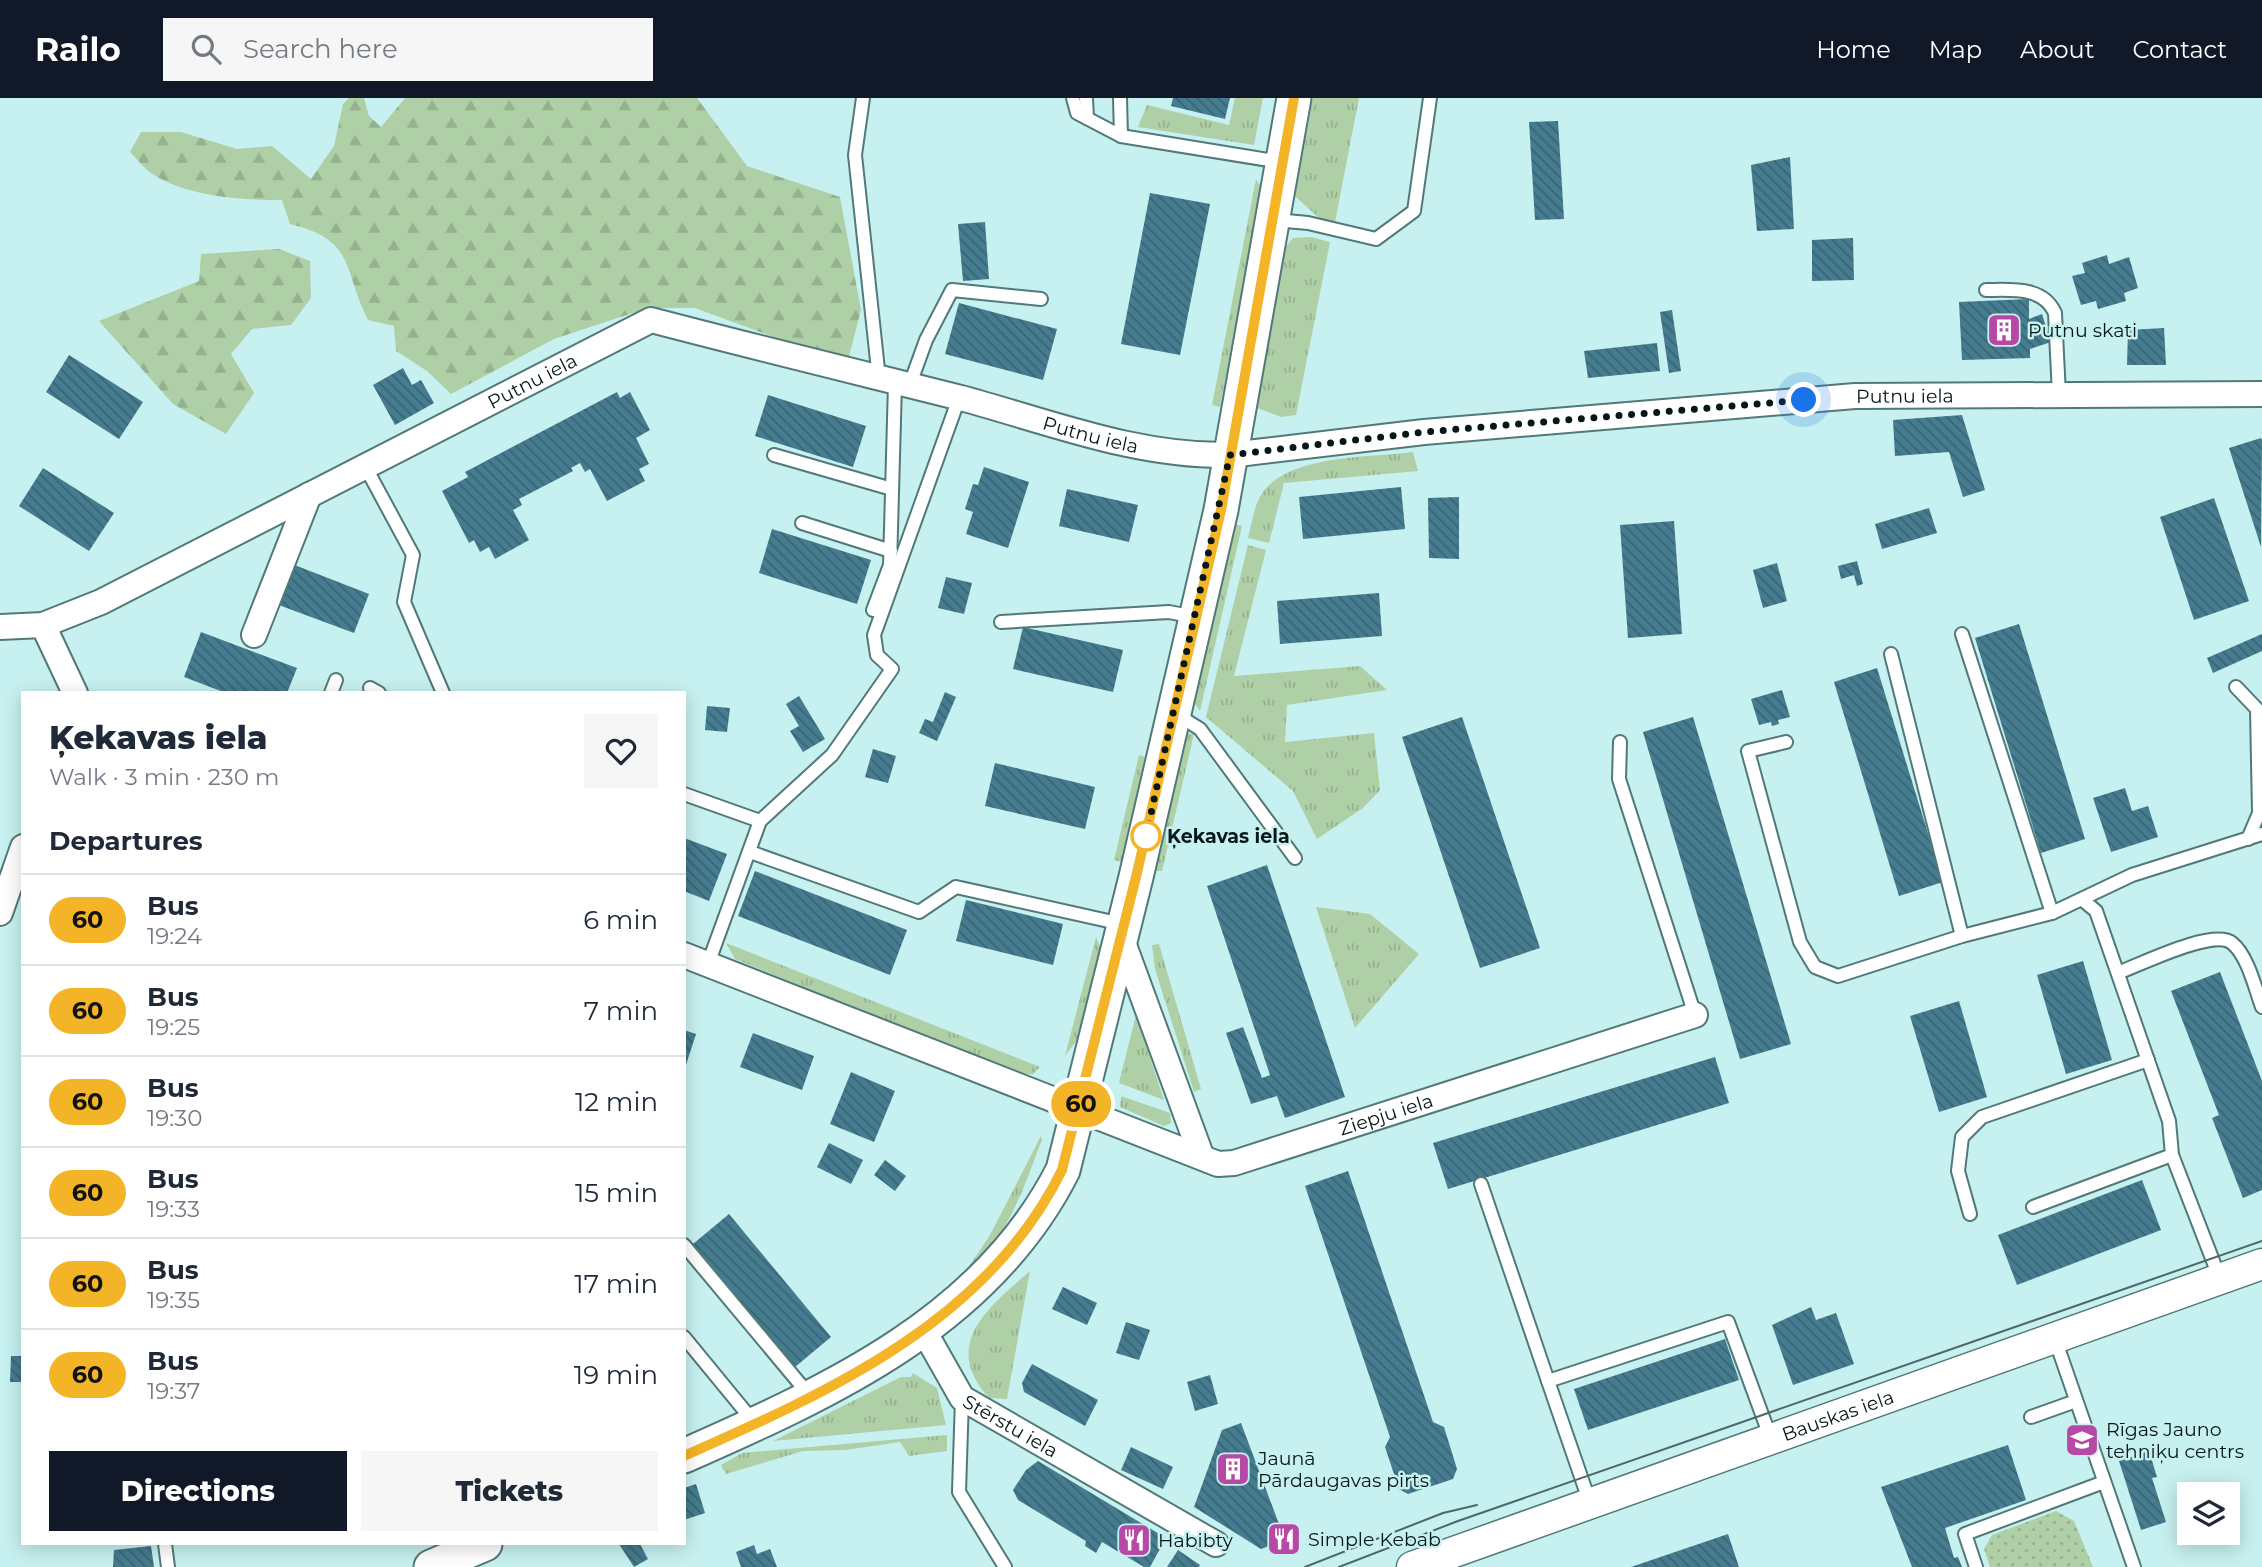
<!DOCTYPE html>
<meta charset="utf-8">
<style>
body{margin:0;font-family:Montserrat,sans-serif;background:#f6f6f7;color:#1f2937;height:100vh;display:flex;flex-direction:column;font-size:26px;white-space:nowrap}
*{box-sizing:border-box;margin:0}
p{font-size:23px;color:#747a83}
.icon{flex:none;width:38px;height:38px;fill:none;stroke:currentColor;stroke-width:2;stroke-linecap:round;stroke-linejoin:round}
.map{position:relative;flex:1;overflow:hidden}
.details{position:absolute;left:21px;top:593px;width:665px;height:854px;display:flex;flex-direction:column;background:#fff;border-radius:0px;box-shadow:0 4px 18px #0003}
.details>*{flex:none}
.badge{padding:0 14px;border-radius:23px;font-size:24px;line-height:46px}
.buttons{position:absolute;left:2177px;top:1384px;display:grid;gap:14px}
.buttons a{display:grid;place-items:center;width:63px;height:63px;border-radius:0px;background:#fff;box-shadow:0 4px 18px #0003;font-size:35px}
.you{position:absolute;width:35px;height:35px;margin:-18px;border:5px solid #fff;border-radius:50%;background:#1a73e8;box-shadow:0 0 0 10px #1a73e833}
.map>.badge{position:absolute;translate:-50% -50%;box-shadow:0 0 0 4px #fff}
h2{padding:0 28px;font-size:26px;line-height:63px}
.round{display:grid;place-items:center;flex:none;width:74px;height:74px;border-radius:0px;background:#f6f6f7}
.headline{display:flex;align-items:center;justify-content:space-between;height:119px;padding:0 28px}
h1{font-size:33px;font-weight:800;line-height:52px}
.primary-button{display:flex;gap:14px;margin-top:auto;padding:14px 28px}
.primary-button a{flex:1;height:80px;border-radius:0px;background:#111827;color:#fff;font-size:28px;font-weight:800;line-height:80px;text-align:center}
.primary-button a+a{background:#f6f6f7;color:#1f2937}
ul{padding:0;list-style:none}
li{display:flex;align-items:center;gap:21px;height:91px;padding:0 28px;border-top:2px solid #e0e1e3}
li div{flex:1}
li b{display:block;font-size:26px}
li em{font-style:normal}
li .badge{min-width:77px;font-weight:700;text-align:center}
header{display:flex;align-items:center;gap:42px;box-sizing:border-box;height:98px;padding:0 35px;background:#111827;color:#fff}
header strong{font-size:33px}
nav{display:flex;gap:38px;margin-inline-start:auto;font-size:24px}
.search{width:490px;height:63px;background:#f6f6f7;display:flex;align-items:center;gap:18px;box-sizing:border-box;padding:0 24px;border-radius:0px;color:#747a83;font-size:26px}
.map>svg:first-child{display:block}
.grass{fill:url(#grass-tufts)}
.forest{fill:url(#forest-firs)}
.park{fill:url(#park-dots)}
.building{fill:url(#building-back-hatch)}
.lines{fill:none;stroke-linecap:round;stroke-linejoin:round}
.service-casing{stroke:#517978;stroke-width:16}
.minor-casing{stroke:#517978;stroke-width:28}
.tertiary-casing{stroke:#517978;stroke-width:33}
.secondary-casing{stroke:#517978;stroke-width:37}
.service{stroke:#fff;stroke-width:12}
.minor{stroke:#fff;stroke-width:24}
.tertiary{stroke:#fff;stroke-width:30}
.secondary{stroke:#fff;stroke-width:33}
.tram{stroke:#4e6767;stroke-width:2}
.line-casing{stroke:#fff;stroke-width:16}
.line{stroke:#f4b427;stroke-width:10}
.walk{stroke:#071717;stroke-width:7;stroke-dasharray:0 12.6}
.stop-dot{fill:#fff;stroke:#f4b427;stroke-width:3.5}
.labels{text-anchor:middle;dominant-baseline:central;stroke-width:5;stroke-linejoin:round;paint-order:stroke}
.poi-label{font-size:19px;fill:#071717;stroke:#c7f1f0;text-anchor:start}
.street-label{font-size:19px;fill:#071717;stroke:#c7f1f0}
.stop-label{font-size:19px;font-weight:bold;fill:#071717;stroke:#c7f1f0;text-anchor:start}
</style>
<header>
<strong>Railo</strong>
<div class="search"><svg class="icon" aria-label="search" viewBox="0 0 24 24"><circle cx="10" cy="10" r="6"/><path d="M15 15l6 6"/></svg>Search here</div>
<nav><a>Home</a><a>Map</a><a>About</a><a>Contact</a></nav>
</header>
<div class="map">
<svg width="2262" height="1469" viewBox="0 0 2262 1469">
<defs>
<pattern id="grass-tufts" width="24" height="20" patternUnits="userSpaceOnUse" patternTransform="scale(1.75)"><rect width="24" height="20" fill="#afcfa6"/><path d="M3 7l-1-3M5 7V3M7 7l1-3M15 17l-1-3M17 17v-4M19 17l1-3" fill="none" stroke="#95b18e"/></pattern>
<pattern id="forest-firs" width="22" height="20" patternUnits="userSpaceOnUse" patternTransform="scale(1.75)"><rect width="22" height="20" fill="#afcfa6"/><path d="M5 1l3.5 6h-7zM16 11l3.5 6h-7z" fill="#95b18e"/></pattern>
<pattern id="park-dots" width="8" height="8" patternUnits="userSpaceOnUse" patternTransform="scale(1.75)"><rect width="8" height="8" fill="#afcfa6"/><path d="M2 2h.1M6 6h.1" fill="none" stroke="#95b18e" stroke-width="1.8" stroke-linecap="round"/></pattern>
<pattern id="building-back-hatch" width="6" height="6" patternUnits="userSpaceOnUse" patternTransform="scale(1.75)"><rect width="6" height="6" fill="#457c8f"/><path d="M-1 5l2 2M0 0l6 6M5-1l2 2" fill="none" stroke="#386574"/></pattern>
</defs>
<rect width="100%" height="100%" fill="#c7f1f0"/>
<!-- grass -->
<g class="grass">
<polygon points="1235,0 1263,0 1254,47 1138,29 1147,7 1229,27"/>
<polygon points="1313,0 1359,0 1335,124 1320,121 1295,98"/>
<polygon points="1256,81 1260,88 1260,98 1220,309 1212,307"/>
<polygon points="1311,139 1330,144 1296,317 1281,319 1255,309 1285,150 1293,140"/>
<path d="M1413,354L1418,373L1284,385L1269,445L1248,440C1252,425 1254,406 1263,394C1291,356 1370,360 1413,354Z"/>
<polygon points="1233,426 1242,428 1200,613 1193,603"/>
<polygon points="1248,447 1266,452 1234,578 1360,568 1387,592 1287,607 1285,644 1374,635 1380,692 1363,710 1317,741 1293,693 1206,619"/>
<polygon points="1186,635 1194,636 1162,773 1153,773"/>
<polygon points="1139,657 1145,659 1122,764 1114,762"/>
<polygon points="1316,809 1370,816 1419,856 1355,930"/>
<polygon points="1096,839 1103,855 1082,935 1065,958"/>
<polygon points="726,845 1040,969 1033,976 1018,976 735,861"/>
<polygon points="1159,846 1201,991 1194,994 1155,871 1152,847"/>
<polygon points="1136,917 1164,1002 1119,985"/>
<polygon points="1121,998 1170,1015 1171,1025 1164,1028 1120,1009"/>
<path d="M1041,1038L1042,1041C1025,1087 1007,1143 966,1173L990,1137Z"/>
<path d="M1030,1173L1007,1301L989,1300C940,1246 989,1209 1030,1173Z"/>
<polygon points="913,1275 937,1290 946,1327 773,1343 901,1279 911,1279"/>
<polygon points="947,1337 947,1353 909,1358 900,1344 845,1352 803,1353 726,1376 721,1367 742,1355"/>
</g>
<!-- forest -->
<g class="forest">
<path d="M349,0H364L369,18L381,29L405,0H697L747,68L840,99L861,212L847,266L695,210H648L554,241L451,296L427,273L396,253L394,228L368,222C342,170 356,142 290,126L282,102C241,102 190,99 154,77C145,72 137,61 130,54L141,34H181L237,51L272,48L311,81L334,48L343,6Z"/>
<polygon points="279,151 310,163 311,200 291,227 252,231 231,256 254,295 226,336 173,306 99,223 199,183 201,156"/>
</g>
<!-- park -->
<polygon class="park" points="2056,1413 2074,1423 2093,1469 1990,1469 1984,1451 1992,1437"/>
<!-- building -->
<g class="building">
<polygon points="1173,0 1230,0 1225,21 1171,8"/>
<polygon points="1558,23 1564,121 1535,122 1529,24"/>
<polygon points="1790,59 1794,131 1757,133 1751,67"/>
<polygon points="1150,95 1210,106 1180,257 1121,246"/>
<polygon points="985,124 989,181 963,183 958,126"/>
<polygon points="1853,140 1854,182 1812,183 1812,142"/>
<polygon points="2107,157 2109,166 2129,159 2138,190 2124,195 2126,203 2098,211 2096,203 2081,207 2072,178 2085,175 2082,165"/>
<polygon points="2029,201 2029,221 2042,216 2051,244 2030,251 2030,260 1962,262 1959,204"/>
<polygon points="959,205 1057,231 1043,282 945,256"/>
<polygon points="1672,212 1681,273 1669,275 1660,214"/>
<polygon points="2164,230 2166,267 2127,267 2128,232"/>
<polygon points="1657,245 1660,273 1588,280 1584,253"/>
<polygon points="69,257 143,304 119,341 46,294"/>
<polygon points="403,270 412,287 421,282 434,305 395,327 373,287"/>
<polygon points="617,294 620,300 630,294 650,332 636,340 649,366 639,371 645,383 607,403 590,371 585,374 580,365 571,370 573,373 519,401 522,407 513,412 529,442 495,461 489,449 480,454 474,442 469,445 442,393 468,379 465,374"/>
<polygon points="768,297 866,328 853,369 755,338"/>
<polygon points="1962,317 1985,392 1963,399 1949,354 1895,358 1893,322"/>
<polygon points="2261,340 2262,342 2261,449 2229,350"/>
<polygon points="984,369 1029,384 1008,450 966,436 973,414 965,411 973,386 978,387"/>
<polygon points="43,370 114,415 89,453 19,408"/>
<polygon points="1401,389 1405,431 1303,441 1299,399"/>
<polygon points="1067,391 1138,407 1129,444 1059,428"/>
<polygon points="1459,399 1459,461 1429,460 1428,400"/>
<polygon points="2214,400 2249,503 2194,522 2160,419"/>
<polygon points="1929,410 1937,435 1882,451 1875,426"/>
<polygon points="1674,423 1682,536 1628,540 1620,427"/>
<polygon points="772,431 871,462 857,506 759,475"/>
<polygon points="1857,463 1863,486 1857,488 1854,477 1841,481 1838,468"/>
<polygon points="1777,465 1787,503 1763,510 1753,472"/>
<polygon points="292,466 369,496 354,535 276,506"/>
<polygon points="946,479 972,485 964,516 938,510"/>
<polygon points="1379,495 1382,538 1280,546 1277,503"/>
<polygon points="2019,526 2085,741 2041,755 1975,540"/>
<polygon points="1023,529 1123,552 1113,594 1013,571"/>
<polygon points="201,534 297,570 287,595 226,595 184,579"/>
<polygon points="2262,536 2262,553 2213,575 2207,560"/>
<polygon points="1877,570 1943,784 1899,798 1834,584"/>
<polygon points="1782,592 1790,619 1778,622 1779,626 1772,628 1771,624 1759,627 1751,601"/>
<polygon points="945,594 956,599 937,643 919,635 925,621 933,624"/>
<polygon points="799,598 825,641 803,654 790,633 799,628 786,606"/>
<polygon points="707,608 730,610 727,634 705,632"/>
<polygon points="1462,619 1540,850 1480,870 1402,639"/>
<polygon points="1693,619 1791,946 1740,961 1643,634"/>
<polygon points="873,651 896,658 888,685 865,679"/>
<polygon points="995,665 1095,689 1085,731 985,708"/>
<polygon points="2125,690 2132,713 2148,708 2158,739 2111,754 2093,700"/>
<polygon points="684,740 727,756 709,803 684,793"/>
<polygon points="1267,767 1345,999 1285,1020 1277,998 1251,1006 1226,935 1243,929 1262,980 1270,977 1207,788"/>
<polygon points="755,773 907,832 890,877 738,818"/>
<polygon points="966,802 1063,826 1053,867 956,843"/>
<polygon points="2083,863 2112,962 2066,976 2037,877"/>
<polygon points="2220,874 2262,983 2262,1092 2243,1100 2212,1020 2219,1017 2171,893"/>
<polygon points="1959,903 1987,999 1939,1014 1910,918"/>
<polygon points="684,932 696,936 685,970 684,970"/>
<polygon points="753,935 814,958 802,992 740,969"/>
<polygon points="1715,959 1729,1005 1448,1091 1433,1045"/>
<polygon points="851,974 895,993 874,1044 830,1026"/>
<polygon points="829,1045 863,1062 851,1086 817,1069"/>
<polygon points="885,1062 906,1078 895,1093 874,1077"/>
<polygon points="1348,1073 1433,1324 1444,1329 1457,1371 1453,1381 1408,1396 1399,1391 1385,1349 1390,1339 1305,1088"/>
<polygon points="2142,1082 2161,1132 2017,1187 1998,1137"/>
<polygon points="729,1116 831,1239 795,1269 693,1146"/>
<polygon points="1063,1189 1097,1205 1087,1227 1052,1211"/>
<polygon points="1811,1209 1816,1222 1836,1215 1854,1266 1793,1287 1772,1227"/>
<polygon points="1126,1224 1150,1232 1139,1262 1116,1255"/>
<polygon points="1725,1241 1739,1282 1588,1332 1574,1291"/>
<polygon points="11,1258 23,1258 23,1284 10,1284"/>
<polygon points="1032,1266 1098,1302 1085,1328 1024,1294 1022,1285"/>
<polygon points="1210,1277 1218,1306 1195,1313 1187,1284"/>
<polygon points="1241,1325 1285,1442 1261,1451 1194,1409 1222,1332"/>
<polygon points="2008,1347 2026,1402 1945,1430 1954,1460 1958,1459 1962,1469 1912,1469 1881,1389"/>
<polygon points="1131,1349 1173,1369 1163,1391 1121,1372"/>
<polygon points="2149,1353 2157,1379 2152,1380 2166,1424 2141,1432 2119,1363"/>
<polygon points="1038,1363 1166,1440 1150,1469 1144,1469 1102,1444 1096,1455 1085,1448 1086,1443 1018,1402 1013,1392 1026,1372"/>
<polygon points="696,1386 705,1415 684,1422 684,1390"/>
<polygon points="1728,1436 1739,1469 1631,1469"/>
<polygon points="619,1446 640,1446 648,1461 634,1469"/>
<polygon points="754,1447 757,1456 770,1451 777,1469 741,1469 736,1454"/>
<polygon points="151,1448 154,1469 113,1469 114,1452"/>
<polygon points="1178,1452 1200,1467 1199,1469 1167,1469"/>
</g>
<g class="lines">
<!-- service casing -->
<g class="service-casing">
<g id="service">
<polyline points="863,0 855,57 879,281"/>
<polyline points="1073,0 1077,15 1121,38 1281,64"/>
<polyline points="1086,0 1087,20"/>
<polyline points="1120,0 1121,38"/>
<polyline points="1275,122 1308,125 1376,141 1414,113 1430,0"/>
<path d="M1986,192C2011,192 2043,188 2055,215L2059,297"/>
<polyline points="909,289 926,242 952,192 1041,201"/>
<polyline points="774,357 892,391"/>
<polyline points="365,368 413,457 404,504 443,595"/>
<polyline points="802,425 891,453"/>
<polyline points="873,512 890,467 895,286"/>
<polyline points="1001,524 1169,514 1195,519"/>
<polyline points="1962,536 2052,815"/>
<polyline points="1891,556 1962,838"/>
<polyline points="2236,589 2257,611 2259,715 2248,741"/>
<polyline points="370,590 379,595"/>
<polyline points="331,595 336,582"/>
<polyline points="1176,616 1200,631 1295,760"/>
<polyline points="1620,644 1619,681 1695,917"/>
<polyline points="1786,644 1748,653 1800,844 1815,869 1838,878 1962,838 2052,815 2132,777 2262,736"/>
<polyline points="684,696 760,723 708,866"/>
<polyline points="760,723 832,657 892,571 877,557 874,537 959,300"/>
<polyline points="750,754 919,814 956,789 1122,826"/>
<polyline points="2084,803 2096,813 2169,1023 2172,1057 2220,1181"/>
<path d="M2118,875C2141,866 2214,830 2232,845C2248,858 2255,890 2262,909"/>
<polyline points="1481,1086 1548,1283"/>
<polyline points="2033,1109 2172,1057"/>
<polyline points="1970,1116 1958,1073 1962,1039 1982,1019 2148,962"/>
<polyline points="684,1147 810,1298"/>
<polyline points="684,1239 753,1323"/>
<polyline points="2055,1241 2134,1469"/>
<polyline points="962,1300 959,1394 1005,1469"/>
<polyline points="2031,1319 2076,1303"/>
<polyline points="1590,1405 1548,1283 1728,1224 1771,1341"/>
<polyline points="165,1446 168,1469"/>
<polyline points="1976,1469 1965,1436 2104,1384"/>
</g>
</g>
<!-- minor casing -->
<g class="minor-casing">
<g id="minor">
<polyline points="43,527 75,595"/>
<path id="s1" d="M0,529L43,527L101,504L651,222C754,249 857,274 961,300C1050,324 1137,359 1230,357L1424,334L1855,298L2262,296"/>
<polyline points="254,537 309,397"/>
<polyline points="0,815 23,749"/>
<polyline points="1121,839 1201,1057"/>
<path id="s2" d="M684,857L1218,1066L1234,1065L1695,917"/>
<path id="s3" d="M924,1233L962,1300L1216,1446"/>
</g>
</g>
<!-- tertiary casing -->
<g class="tertiary-casing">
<g id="tertiary">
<path id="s4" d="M1412,1469L2262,1166"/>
</g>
</g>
<!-- secondary casing -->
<g class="secondary-casing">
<g id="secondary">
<path d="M684,1358C831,1293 987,1223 1063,1072L1136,779L1221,412L1294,0"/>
<polyline points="431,1469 485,1446"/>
</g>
</g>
<!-- service -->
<use href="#service" class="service"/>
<!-- minor -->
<use href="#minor" class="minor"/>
<!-- tertiary -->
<use href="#tertiary" class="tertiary"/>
<!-- secondary -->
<use href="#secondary" class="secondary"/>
<!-- tram -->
<g class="tram">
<polyline points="1305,1469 1443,1415 1477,1407"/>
<polyline points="1339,1469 1458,1423 2262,1143"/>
</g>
</g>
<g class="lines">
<!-- line casing -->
<g class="line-casing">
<path id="line" d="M684,1358C831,1293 988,1223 1062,1072L1136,779L1221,412L1294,0"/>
</g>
<!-- line -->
<use href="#line" class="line"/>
<!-- walk -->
<polyline class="walk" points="1146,738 1230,357 1424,334 1804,302"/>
</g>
<!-- icons -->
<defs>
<g id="building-square" transform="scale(1.75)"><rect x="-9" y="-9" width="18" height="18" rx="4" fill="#b648a6" stroke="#c7f1f0"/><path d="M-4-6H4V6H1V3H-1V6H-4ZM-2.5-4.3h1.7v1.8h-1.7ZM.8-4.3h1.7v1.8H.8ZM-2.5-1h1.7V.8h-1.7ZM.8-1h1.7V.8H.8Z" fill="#fff"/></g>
<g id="school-square" transform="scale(1.75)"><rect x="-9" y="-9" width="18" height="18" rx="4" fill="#b648a6" stroke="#c7f1f0"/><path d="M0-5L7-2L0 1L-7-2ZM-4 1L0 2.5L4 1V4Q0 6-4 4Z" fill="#fff"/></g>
<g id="restaurant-square" transform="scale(1.75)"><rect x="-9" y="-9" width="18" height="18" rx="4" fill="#b648a6" stroke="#c7f1f0"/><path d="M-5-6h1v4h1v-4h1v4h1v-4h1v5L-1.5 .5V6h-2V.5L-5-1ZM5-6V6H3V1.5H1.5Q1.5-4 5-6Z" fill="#fff"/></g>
</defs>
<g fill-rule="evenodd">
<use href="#building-square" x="2004" y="232"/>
<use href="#school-square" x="2082" y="1342"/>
<use href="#building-square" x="1233" y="1371"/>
<use href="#restaurant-square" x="1284" y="1441"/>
<use href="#restaurant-square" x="1134" y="1442"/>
</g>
<!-- markers -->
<circle class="stop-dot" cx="1146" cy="738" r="14"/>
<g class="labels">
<!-- poi labels -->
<g class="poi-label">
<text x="2028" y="232">Putnu skati</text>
<text x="2106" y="1331">Rīgas Jauno<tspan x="2106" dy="22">tehniķu centrs</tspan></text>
<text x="1258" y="1360">Jaunā<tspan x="1258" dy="22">Pārdaugavas pirts</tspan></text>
<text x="1308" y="1441">Simple Kebab</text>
<text x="1158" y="1442">Habibty</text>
</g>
<!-- street labels -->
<g class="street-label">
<text stroke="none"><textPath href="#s1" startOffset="590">Putnu iela</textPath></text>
<text stroke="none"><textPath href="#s1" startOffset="1997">Putnu iela</textPath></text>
<text stroke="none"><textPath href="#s1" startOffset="1178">Putnu iela</textPath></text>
<text stroke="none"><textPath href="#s2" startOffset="749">Ziepju iela</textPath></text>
<text stroke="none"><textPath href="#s4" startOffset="452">Bauskas iela</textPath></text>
<text stroke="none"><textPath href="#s3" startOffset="133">Stērstu iela</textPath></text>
</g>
<!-- stop labels -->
<g class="stop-label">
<text x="1167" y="738">Ķekavas iela</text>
</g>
</g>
</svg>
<div class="buttons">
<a><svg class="icon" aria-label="layers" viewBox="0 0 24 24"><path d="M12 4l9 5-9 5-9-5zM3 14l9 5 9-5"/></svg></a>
</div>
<div class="you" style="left:1804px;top:302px"></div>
<b class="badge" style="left:1081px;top:1006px;background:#f4b427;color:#111">60</b>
<section class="details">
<div class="headline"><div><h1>Ķekavas iela</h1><p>Walk · 3 min · 230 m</p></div><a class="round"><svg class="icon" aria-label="heart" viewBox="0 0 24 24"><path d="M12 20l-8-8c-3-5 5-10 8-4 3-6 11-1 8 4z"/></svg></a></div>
<h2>Departures</h2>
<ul>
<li><span class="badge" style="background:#f4b427;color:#111">60</span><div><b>Bus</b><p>19:24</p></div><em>6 min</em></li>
<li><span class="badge" style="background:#f4b427;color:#111">60</span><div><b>Bus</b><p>19:25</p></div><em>7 min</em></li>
<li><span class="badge" style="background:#f4b427;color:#111">60</span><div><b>Bus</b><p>19:30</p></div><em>12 min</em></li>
<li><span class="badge" style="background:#f4b427;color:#111">60</span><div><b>Bus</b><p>19:33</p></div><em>15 min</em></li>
<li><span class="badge" style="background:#f4b427;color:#111">60</span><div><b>Bus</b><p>19:35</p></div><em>17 min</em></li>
<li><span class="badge" style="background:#f4b427;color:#111">60</span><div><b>Bus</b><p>19:37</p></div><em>19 min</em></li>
</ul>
<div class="primary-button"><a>Directions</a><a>Tickets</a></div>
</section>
</div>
